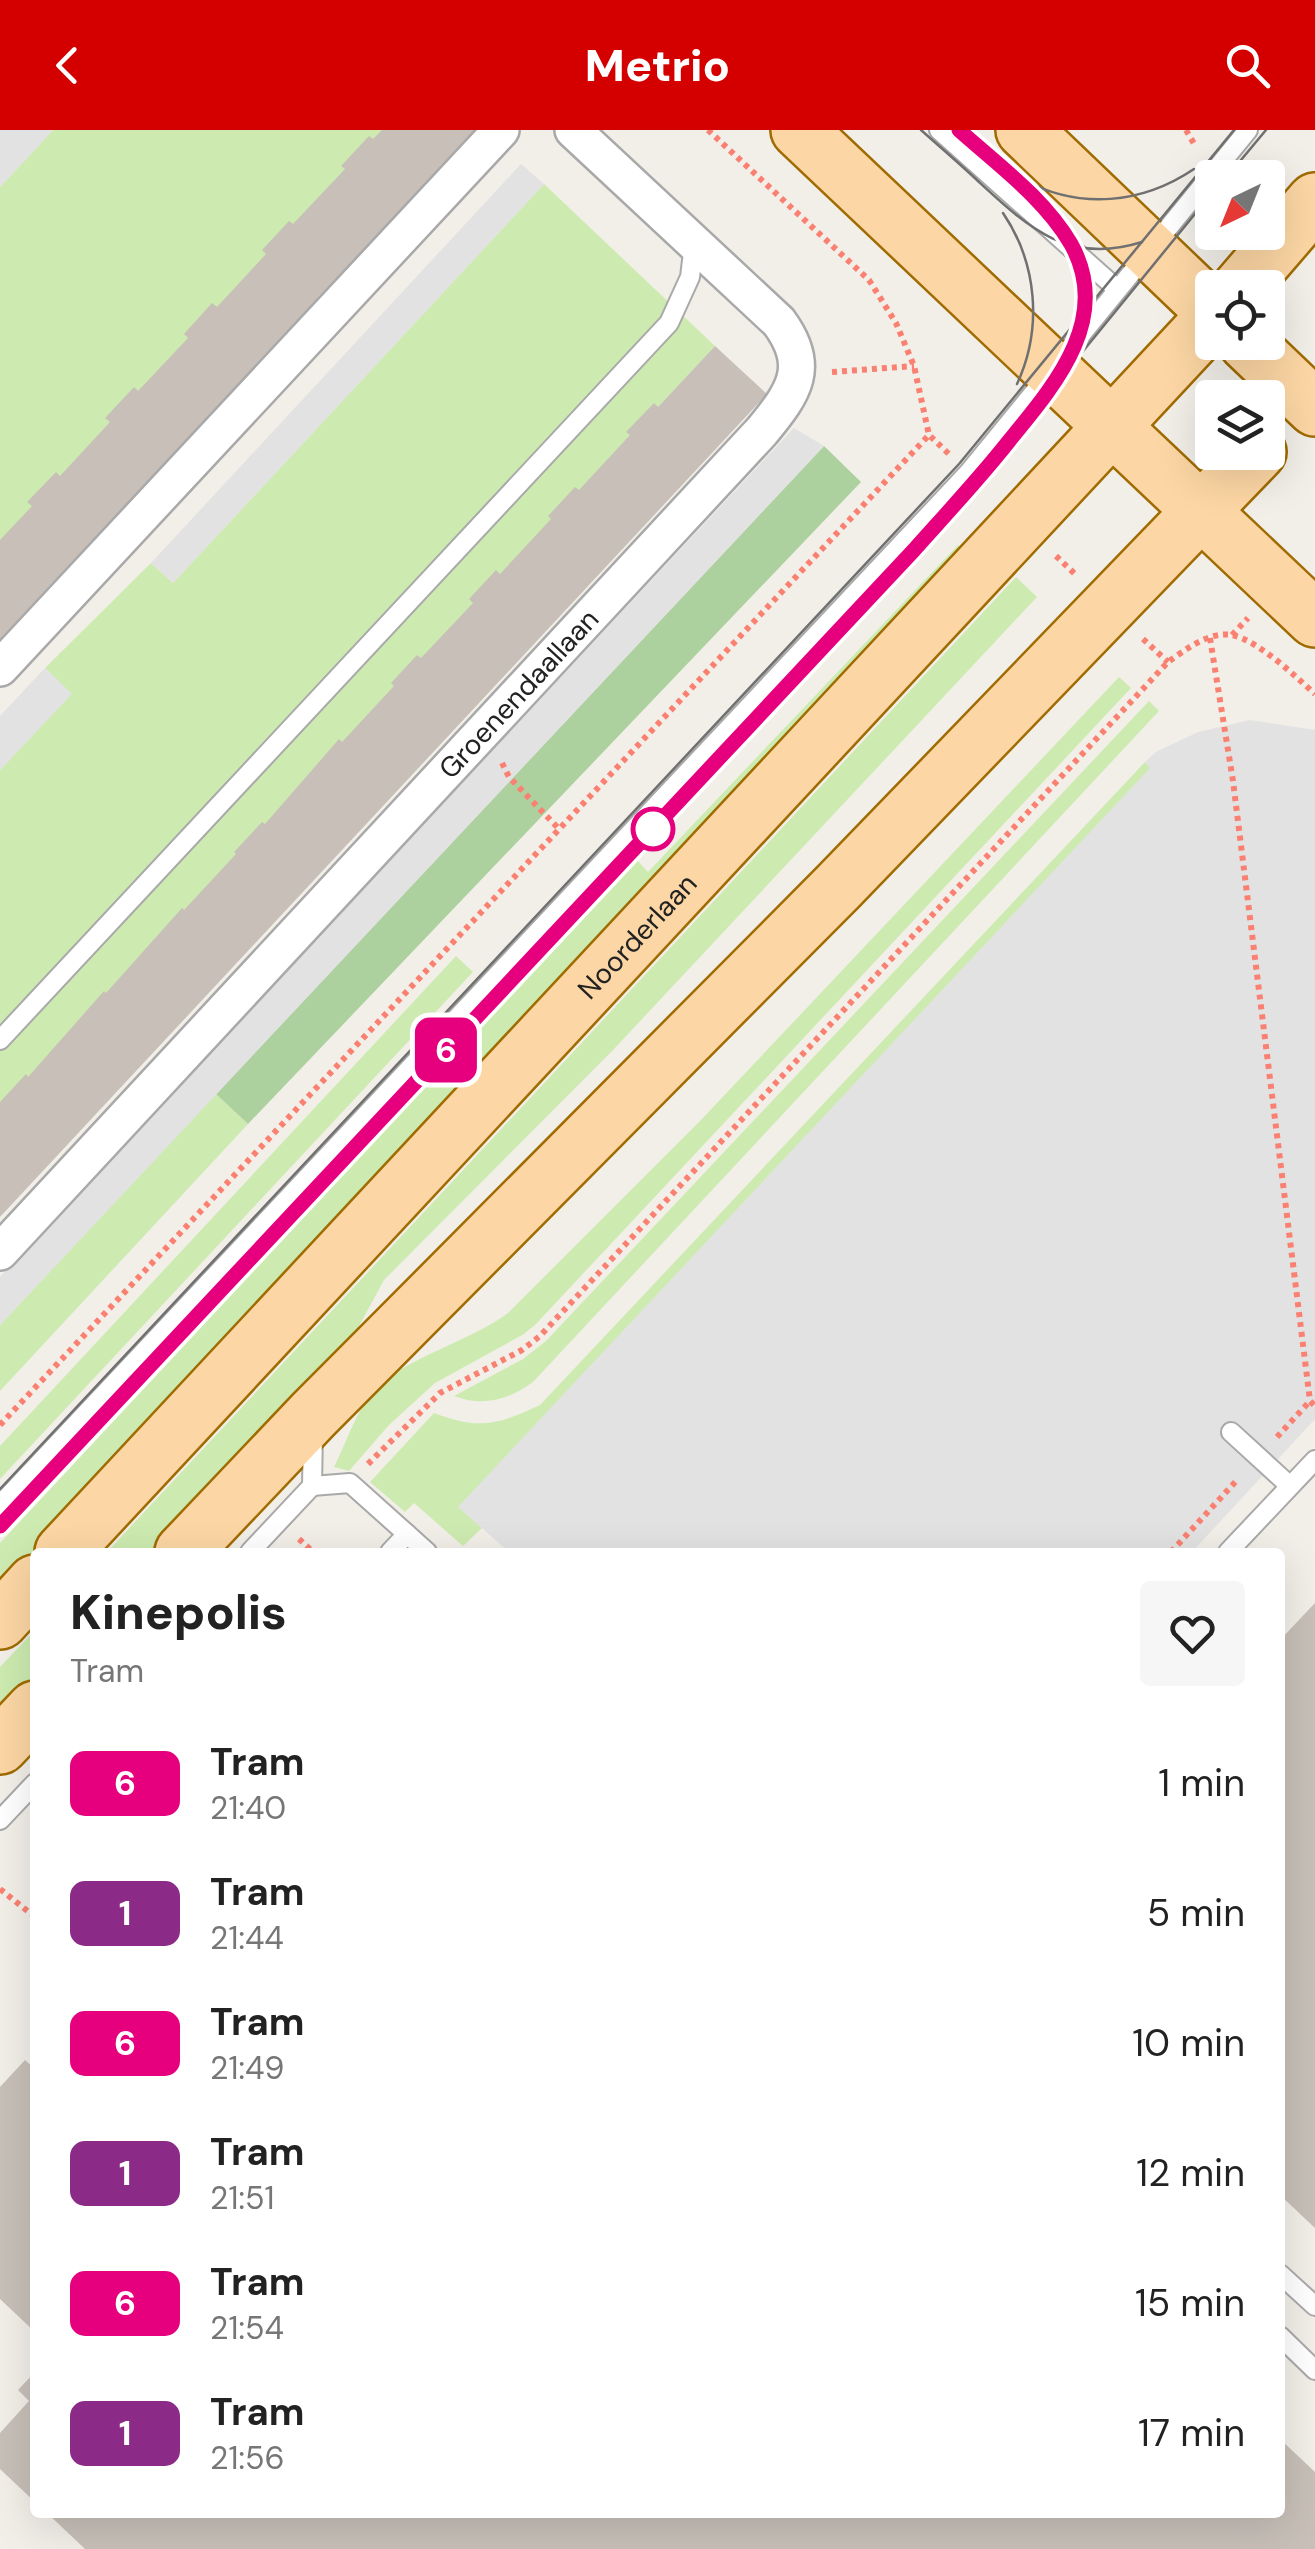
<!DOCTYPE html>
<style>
body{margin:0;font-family:"DM Sans",sans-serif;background:#f6f6f6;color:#222;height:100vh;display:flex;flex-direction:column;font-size:38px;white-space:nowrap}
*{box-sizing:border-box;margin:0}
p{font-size:32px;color:#767676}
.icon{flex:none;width:55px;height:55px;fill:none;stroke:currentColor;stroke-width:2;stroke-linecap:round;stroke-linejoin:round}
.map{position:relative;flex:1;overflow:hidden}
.drawer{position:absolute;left:30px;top:1418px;width:1255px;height:970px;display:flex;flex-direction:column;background:#fff;border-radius:10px;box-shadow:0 10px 40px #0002}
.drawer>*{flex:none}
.badge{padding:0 20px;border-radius:15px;font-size:35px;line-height:65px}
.needle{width:65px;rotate:223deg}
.tools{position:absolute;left:1195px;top:30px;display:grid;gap:20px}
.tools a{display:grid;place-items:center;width:90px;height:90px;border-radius:10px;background:#fff;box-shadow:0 10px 40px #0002;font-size:50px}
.map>.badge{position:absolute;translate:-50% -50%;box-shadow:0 0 0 5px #fff}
.round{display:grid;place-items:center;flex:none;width:105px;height:105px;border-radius:10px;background:#f6f6f6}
.head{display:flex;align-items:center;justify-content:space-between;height:170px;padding:0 40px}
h1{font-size:48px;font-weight:800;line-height:75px}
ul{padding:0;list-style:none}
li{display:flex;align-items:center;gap:30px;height:130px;padding:0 40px}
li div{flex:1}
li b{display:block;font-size:38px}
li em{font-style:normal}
li .badge{min-width:110px;font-weight:700;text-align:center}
header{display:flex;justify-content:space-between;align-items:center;height:130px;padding:0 40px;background:#d40000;color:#fff;font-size:45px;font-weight:800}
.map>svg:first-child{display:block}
.grass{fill:#cdebb0}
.forest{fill:#add19e}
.parking{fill:#e2e2e2}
.building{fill:#c7bfb8}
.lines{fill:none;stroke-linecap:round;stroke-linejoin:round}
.lane-casing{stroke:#a9a9a9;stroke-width:22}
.street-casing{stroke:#a9a9a9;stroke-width:40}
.primary-casing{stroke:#a06b00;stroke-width:60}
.path{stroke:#fa8072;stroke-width:6;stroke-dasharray:5 5;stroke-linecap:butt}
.lane{stroke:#fff;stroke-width:18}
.street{stroke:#fff;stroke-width:35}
.primary{stroke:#fcd6a4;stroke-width:55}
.tram{stroke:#707070;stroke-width:2.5}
.line-casing{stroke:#fff;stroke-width:22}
.line{stroke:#e6007e;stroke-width:15}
.stop-dot{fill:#fff;stroke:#e6007e;stroke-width:5}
.labels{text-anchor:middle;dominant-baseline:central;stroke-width:8;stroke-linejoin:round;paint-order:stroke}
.street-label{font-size:28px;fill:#222;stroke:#fff}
</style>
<header><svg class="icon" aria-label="back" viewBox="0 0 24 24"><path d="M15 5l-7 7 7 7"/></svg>Metrio<svg class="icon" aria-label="search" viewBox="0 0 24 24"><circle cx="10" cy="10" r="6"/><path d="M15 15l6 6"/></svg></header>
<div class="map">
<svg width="1315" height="2419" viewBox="0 0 1315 2419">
<rect width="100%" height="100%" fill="#f2efe9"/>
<!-- grass -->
<g class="grass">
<polygon points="53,0 384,0 0,411 0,57"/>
<polygon points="544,54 715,216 0,982 0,640 71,564 45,538 151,433 173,453"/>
<polygon points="958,415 967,423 0,1463 0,1413 637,730 648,742"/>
<polygon points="1016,447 1037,467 614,919 384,1150 353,1207 152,1422 107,1422"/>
<path d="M1119,547L1131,558L536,1194L524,1204L435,1253L389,1295L349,1341L334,1337C346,1313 356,1282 373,1261C400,1230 473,1210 508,1183L701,990Z"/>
<path d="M1149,571L1159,581L533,1252C509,1270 482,1277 454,1266L523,1229L546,1211Z"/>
<path d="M1145,632L1151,638L459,1377L482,1398L463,1416L414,1373L405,1382L370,1352L434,1283C479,1300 498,1295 540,1275Z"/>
<polygon points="456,826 473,842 0,1349 0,1316"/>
<polygon points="216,964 248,994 0,1261 0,1195"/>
<polygon points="35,1500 35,1547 0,1585 0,1537"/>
</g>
<!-- forest -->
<polygon class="forest" points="824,316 861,352 248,994 216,964"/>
<!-- parking -->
<g class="parking">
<polygon points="0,0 53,0 0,57"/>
<polygon points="521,34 544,54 173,453 151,433"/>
<polygon points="794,298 824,316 0,1195 0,1147"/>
<polygon points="45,538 72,564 0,640 0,586"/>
<polygon points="1250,590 1315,600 1315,1289 1192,1422 509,1422 458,1377 1150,638 1145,632 1156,622 1198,602"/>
</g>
<!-- building -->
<g class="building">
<polygon points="382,0 479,0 0,515 0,410 32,376 27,372 56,342 60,346 110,292 105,288 134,257 138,261 188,208 184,204 212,173 217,177 266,124 262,120 289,91 293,94 345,39 341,36 369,6 373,9"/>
<polygon points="715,216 767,264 0,1087 0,972 26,944 28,947 104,861 106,863 182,778 184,780 236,724 234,722 262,692 265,694 339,609 342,612 394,556 391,553 417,525 421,528 473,473 469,469 496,440 500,444 551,389 548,386 575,357 579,360 630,305 626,302 654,273 658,277"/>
<polygon points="1315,1473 1315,2098 1280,2065 1280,1510"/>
<polygon points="25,1930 35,1939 35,2202 0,2169 0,1957"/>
<polygon points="35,2242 35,2372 0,2339 0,2303 29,2271 18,2260"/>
<polygon points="1280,2309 1315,2342 1315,2419 85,2419 46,2382 1280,2382"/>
</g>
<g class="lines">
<!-- lane casing -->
<g class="lane-casing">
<g id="lane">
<polyline points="939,0 1117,159"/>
<polyline points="0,910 669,193 690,147 694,114"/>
<polyline points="1231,1302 1290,1356"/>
<polyline points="312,1356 350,1353 407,1404"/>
<polyline points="0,1375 969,342 1248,0"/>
<polyline points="250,1422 312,1356 313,1302"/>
<polyline points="390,1422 407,1404 427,1422"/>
<polyline points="1228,1422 1315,1330"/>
<polyline points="0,1690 35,1653"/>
<polyline points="1280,2144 1315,2176"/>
<polyline points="1280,2206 1315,2240"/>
</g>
</g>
<!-- street casing -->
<g class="street-casing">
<g id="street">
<polyline points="0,538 501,0"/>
<path id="s1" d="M0,1122L762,301C794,262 812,237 779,192L573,0"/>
</g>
</g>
<!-- primary casing -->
<g class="primary-casing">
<g id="primary">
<polyline points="799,0 1315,489"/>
<polyline points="1024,0 1212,180"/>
<polyline points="1240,158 1315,71"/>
<polyline points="1246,212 1315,278"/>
<path id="s2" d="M63,1422L1212,189"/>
<polyline points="183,1422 313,1285 839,756 1258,322"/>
<polyline points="0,1491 35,1453"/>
<polyline points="0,1616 35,1579"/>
</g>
</g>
<!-- path -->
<g class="path">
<polyline points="708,0 869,150 896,193 914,236 929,305 950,325"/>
<polyline points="1186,0 1196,17"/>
<polyline points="832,242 914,236"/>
<polyline points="1056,426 1076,445"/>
<polyline points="1232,505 1248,488"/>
<polyline points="1210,508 1233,651 1310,1271 1315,1276"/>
<polyline points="1143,509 1168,532"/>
<polyline points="502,633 509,647 560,700"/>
<polyline points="0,1295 929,305"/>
<polyline points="1277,1307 1310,1271"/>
<path d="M368,1334L440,1263L522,1220L540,1206L1168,532C1185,520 1209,501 1232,505C1259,511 1295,546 1315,564"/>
<polyline points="299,1409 313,1422"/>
<polyline points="1171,1422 1238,1349"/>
<polyline points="0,1759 35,1787"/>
</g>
<!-- lane -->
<use href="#lane" class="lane"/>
<!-- street -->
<use href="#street" class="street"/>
<!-- primary -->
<use href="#primary" class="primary"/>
<!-- tram -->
<g class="tram">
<path d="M921,0C940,17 960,34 979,52C1030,99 1069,135 1142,112"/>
<path d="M959,0C1018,53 1088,97 1083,186"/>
<polyline points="1226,48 1266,0"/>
<path d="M1024,50C1080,80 1142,74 1194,39"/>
<path d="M1003,83C1037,133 1043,198 1017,254"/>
<polyline points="0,1359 959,334 1234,0"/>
<polyline points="0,1396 977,351 1212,63"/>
</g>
</g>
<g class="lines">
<!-- line casing -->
<g class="line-casing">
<path id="line" d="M0,1396L914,420C946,384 979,349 1009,311C1054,256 1113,189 1071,114C1044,68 998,35 959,0"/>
</g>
<!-- line -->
<use href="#line" class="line"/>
</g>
<!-- markers -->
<circle class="stop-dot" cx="653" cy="699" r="20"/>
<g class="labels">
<!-- street labels -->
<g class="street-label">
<text stroke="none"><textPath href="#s1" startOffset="762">Groenendaallaan</textPath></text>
<text stroke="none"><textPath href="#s2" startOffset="842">Noorderlaan</textPath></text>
</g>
</g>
</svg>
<div class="tools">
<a><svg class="needle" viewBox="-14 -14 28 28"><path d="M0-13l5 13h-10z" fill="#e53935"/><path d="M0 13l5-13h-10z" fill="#767676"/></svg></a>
<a><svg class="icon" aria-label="locate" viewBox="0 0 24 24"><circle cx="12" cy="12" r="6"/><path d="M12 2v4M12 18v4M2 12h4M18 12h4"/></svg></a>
<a><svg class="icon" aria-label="layers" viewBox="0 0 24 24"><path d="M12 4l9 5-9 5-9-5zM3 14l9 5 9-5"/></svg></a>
</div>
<b class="badge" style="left:446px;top:920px;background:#e6007e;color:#fff">6</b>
<section class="drawer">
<div class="head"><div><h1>Kinepolis</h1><p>Tram</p></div><a class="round"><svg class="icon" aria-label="heart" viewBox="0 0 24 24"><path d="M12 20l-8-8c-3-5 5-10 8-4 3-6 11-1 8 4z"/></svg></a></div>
<ul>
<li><span class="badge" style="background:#e6007e;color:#fff">6</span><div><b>Tram</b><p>21:40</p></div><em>1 min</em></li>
<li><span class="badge" style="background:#8c2b87;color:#fff">1</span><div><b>Tram</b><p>21:44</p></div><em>5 min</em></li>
<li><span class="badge" style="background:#e6007e;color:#fff">6</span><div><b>Tram</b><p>21:49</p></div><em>10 min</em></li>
<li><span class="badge" style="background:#8c2b87;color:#fff">1</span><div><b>Tram</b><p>21:51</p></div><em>12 min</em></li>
<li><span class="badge" style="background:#e6007e;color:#fff">6</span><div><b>Tram</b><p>21:54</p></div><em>15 min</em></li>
<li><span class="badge" style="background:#8c2b87;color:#fff">1</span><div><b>Tram</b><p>21:56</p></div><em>17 min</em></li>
</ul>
</section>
</div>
